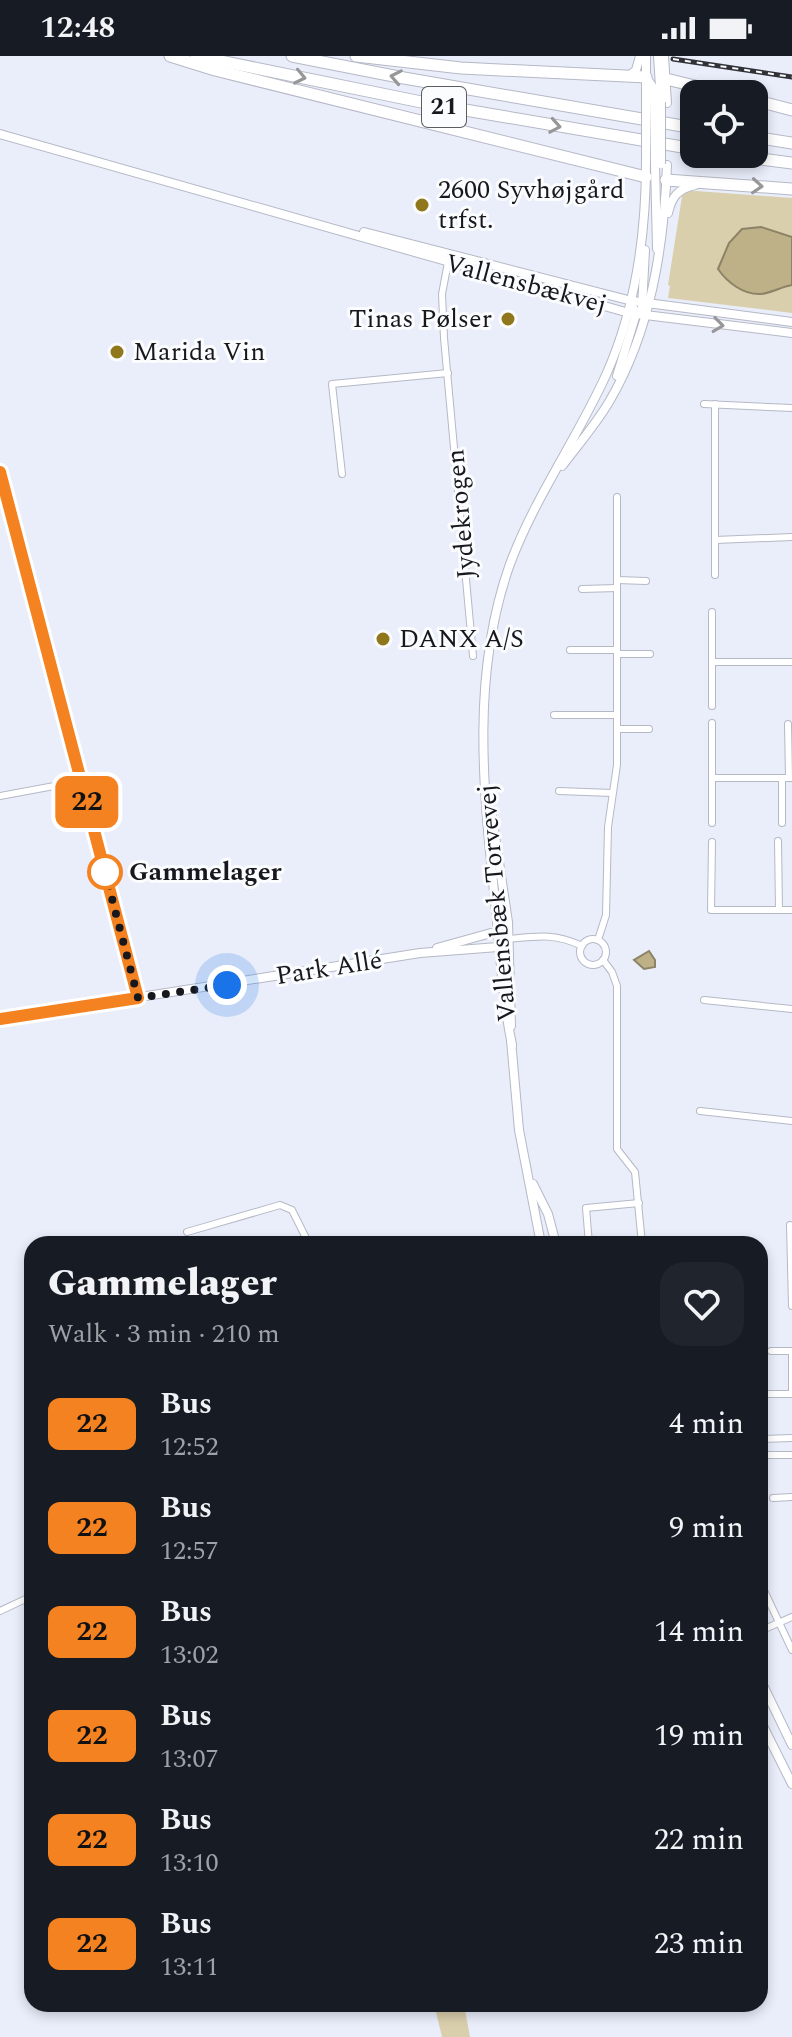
<!DOCTYPE html>
<meta charset="utf-8">
<style>
body{margin:0;font-family:Spectral,serif;background:#20242c;color:#f1f3f6;height:100vh;display:flex;flex-direction:column;font-size:30px;white-space:nowrap}
*{box-sizing:border-box;margin:0}
p{font-size:26px;color:#9ea1a6}
.icon{flex:none;width:44px;height:44px;fill:none;stroke:currentColor;stroke-width:2;stroke-linecap:round;stroke-linejoin:round}
.map{position:relative;flex:1;overflow:hidden}
.side{position:absolute;left:24px;top:1180px;width:744px;height:776px;display:flex;flex-direction:column;background:#171b24;border-radius:24px;box-shadow:0 4px 12px #0003}
.side>*{flex:none}
.badge{padding:0 16px;border-radius:12px;font-size:28px;line-height:52px}
.buttons{position:absolute;left:680px;top:24px;display:grid;gap:16px}
.buttons a{display:grid;place-items:center;width:88px;height:88px;border-radius:16px;background:#171b24;box-shadow:0 4px 12px #0003;font-size:40px}
.you{position:absolute;width:40px;height:40px;margin:-20px;border:6px solid #fff;border-radius:50%;background:#1a73e8;box-shadow:0 0 0 12px #1a73e833}
.map>.badge{position:absolute;translate:-50% -50%;box-shadow:0 0 0 4px #fff}
.round{display:grid;place-items:center;flex:none;width:84px;height:84px;border-radius:24px;background:#20242c}
.summary{display:flex;align-items:center;justify-content:space-between;height:136px;padding:0 24px}
h1{font-size:38px;font-weight:800;line-height:60px}
ul{padding:0;list-style:none}
li{display:flex;align-items:center;gap:24px;height:104px;padding:0 24px}
li div{flex:1}
li b{display:block;font-size:30px}
li em{font-style:normal}
li .badge{min-width:88px;font-weight:700;text-align:center}
.status{display:flex;justify-content:space-between;align-items:center;height:56px;padding:0 40px;background:#171b24;direction:ltr}
.status svg{height:22px;fill:currentColor}
.map>svg:first-child{display:block}
.green{fill:#dacfad}
.water{fill:#beb187;stroke:#8c8367;stroke-width:2}
.lines{fill:none;stroke-linecap:round;stroke-linejoin:round}
.street-casing{stroke:#b5b9c6;stroke-width:8}
.secondary-casing{stroke:#b5b9c6;stroke-width:10}
.highway-casing{stroke:#b5b9c6;stroke-width:13}
.street{stroke:#fff;stroke-width:6}
.secondary{stroke:#fff;stroke-width:8}
.highway{stroke:#fff;stroke-width:11}
.rail-casing{stroke:#303238;stroke-width:5}
.rail{stroke:#fbfcfe;stroke-width:2;stroke-dasharray:6;stroke-linecap:butt}
.secondary-bridge-casing{stroke:#b5b9c6;stroke-width:10;stroke-linecap:butt}
.secondary-bridge{stroke:#fff;stroke-width:8}
.oneway{stroke:#979799}
.line-casing{stroke:#fff;stroke-width:18}
.line{stroke:#f58220;stroke-width:12}
.walk{stroke:#17181d;stroke-width:8;stroke-dasharray:0 14.4}
.poi-dot{fill:#90771c;stroke:#fbfcfe;stroke-width:3}
.stop-dot{fill:#fff;stroke:#f58220;stroke-width:4}
.labels{text-anchor:middle;dominant-baseline:central;stroke-width:6;stroke-linejoin:round;paint-order:stroke}
.shield{fill:#fbfcfe;stroke:#5b5c60;stroke-width:2}
.shield-label{font-size:24px;font-weight:bold;fill:#17181d}
.poi-label{font-size:26px;fill:#17181d;stroke:#fbfcfe;text-anchor:start}
.street-label{font-size:26px;fill:#17181d;stroke:#fbfcfe}
.stop-label{font-size:26px;font-weight:bold;fill:#17181d;stroke:#fbfcfe;text-anchor:start}
</style>
<div class="status"><b>12:48</b><svg viewBox="0 0 49 12"><path d="M0 12V9h3v3zM5 12V6h3v6zM10 12V3h3v9zM15 12V0h3v12zM26 1h20v11H26zM47 4h2v5h-2z"/></svg></div>
<div class="map">
<svg width="792" height="1981" viewBox="0 0 792 1981">
<rect width="100%" height="100%" fill="#eaeefb"/>
<!-- green -->
<g class="green">
<polygon points="683,134 792,142 792,257 668,242 670,230 668,229"/>
<polygon points="434,1948 464,1948 470,1981 442,1981"/>
</g>
<!-- water -->
<g class="water">
<path d="M761,171L792,181V229C781,231 771,237 761,238C743,239 727,226 718,213L729,187L742,173Z"/>
<polygon points="649,895 655,904 655,911 644,913 634,904"/>
</g>
<g class="lines">
<!-- street casing -->
<g class="street-casing">
<g id="street">
<polyline points="449,201 442,238 444,282 473,600"/>
<polyline points="704,348 792,352"/>
<polyline points="0,415 138,942"/>
<polyline points="342,418 332,328 448,317"/>
<polyline points="715,484 792,481"/>
<polyline points="715,519 715,348"/>
<polyline points="617,524 646,525"/>
<polyline points="582,533 617,532"/>
<polyline points="712,556 712,650"/>
<polyline points="570,594 617,594"/>
<polyline points="617,598 650,598"/>
<polyline points="712,606 792,606"/>
<polyline points="554,659 617,659"/>
<polyline points="788,668 789,722"/>
<polyline points="617,673 649,673"/>
<polyline points="712,722 792,722"/>
<polyline points="782,722 782,767"/>
<polyline points="559,735 612,737"/>
<polyline points="0,740 81,725"/>
<polyline points="712,767 712,667"/>
<polyline points="778,785 779,854"/>
<polyline points="712,786 711,854 792,854"/>
<path d="M509,883C538,880 555,877 582,890"/>
<circle cx="593" cy="896" r="13"/>
<polyline points="598,884 606,859 608,771 617,709 617,441"/>
<polyline points="603,904 612,916 617,930 617,1093 635,1116 642,1188"/>
<polyline points="704,944 792,953"/>
<polyline points="700,1055 792,1065"/>
<polyline points="790,1169 792,1250"/>
<polyline points="187,1176 280,1149 292,1154 309,1188"/>
<polyline points="589,1188 586,1152 639,1147"/>
<polyline points="771,1295 792,1295"/>
<polyline points="769,1338 792,1338 792,1295"/>
<polyline points="760,1383 792,1382"/>
<polyline points="760,1399 792,1399"/>
<polyline points="773,1442 792,1441"/>
<polyline points="760,1526 792,1594"/>
<polyline points="0,1555 32,1540"/>
<polyline points="760,1575 792,1561"/>
</g>
</g>
<!-- secondary casing -->
<g class="secondary-casing">
<g id="secondary">
<polyline points="658,0 661,46"/>
<polyline points="664,0 667,47"/>
<polyline points="629,20 636,14 640,0"/>
<polyline points="646,21 654,33 654,45"/>
<polyline points="646,44 646,0"/>
<polyline points="0,78 629,257 792,277"/>
<polyline points="655,108 657,193"/>
<path d="M668,157C672,140 678,133 695,129"/>
<polyline points="364,176 632,245 792,266"/>
<polyline points="642,252 645,194"/>
<polyline points="617,320 636,258 634,253"/>
<path d="M562,410C578,389 596,368 609,346C651,275 664,190 667,109"/>
<polyline points="491,753 508,866 511,970"/>
<polyline points="437,892 491,877 501,879"/>
<polyline points="0,963 420,897 498,891 509,883"/>
<polyline points="511,984 519,1074 541,1188"/>
<path d="M512,989C502,941 500,893 495,845C483,732 471,617 510,508C535,441 577,383 606,319C636,252 646,179 646,106"/>
<polyline points="533,1128 548,1158 556,1188"/>
<polyline points="760,1623 792,1689"/>
<polyline points="760,1664 792,1728"/>
</g>
</g>
<!-- highway casing -->
<g class="highway-casing">
<g id="highway">
<polyline points="170,0 215,14 646,121"/>
<polyline points="196,0 436,49 694,93"/>
<polyline points="292,0 404,22 694,72"/>
<polyline points="356,0 461,12 646,21"/>
<polyline points="666,23 728,38"/>
<polyline points="754,44 792,54"/>
<polyline points="754,81 792,87"/>
<polyline points="723,98 792,107"/>
<polyline points="666,124 792,133"/>
</g>
</g>
<!-- street -->
<use href="#street" class="street"/>
<!-- secondary -->
<use href="#secondary" class="secondary"/>
<!-- highway -->
<use href="#highway" class="highway"/>
<!-- rail casing -->
<g class="rail-casing">
<polyline id="rail" points="673,3 792,21"/>
</g>
<!-- rail -->
<use href="#rail" class="rail"/>
<!-- secondary-bridge casing -->
<g class="secondary-bridge-casing">
<g id="secondary-bridge">
<polyline points="654,45 655,108"/>
<polyline points="646,106 646,44"/>
<polyline points="661,108 661,46"/>
</g>
</g>
<!-- secondary-bridge -->
<use href="#secondary-bridge" class="secondary-bridge"/>
</g>
<!-- one-way arrows -->
<defs><path id="oneway-chevron" d="M-2-3.5L2.5 0L-2 3.5" fill="none" stroke-width="1.6" stroke-linecap="round" stroke-linejoin="round" transform="scale(2)"/></defs>
<g class="oneway">
<use href="#oneway-chevron" transform="translate(300 21) rotate(12)"/>
<use href="#oneway-chevron" transform="translate(396 21) rotate(-169)"/>
<use href="#oneway-chevron" transform="translate(555 70) rotate(10)"/>
<use href="#oneway-chevron" transform="translate(757 130) rotate(4)"/>
<use href="#oneway-chevron" transform="translate(718 269) rotate(7)"/>
</g>
<g class="lines">
<!-- line casing -->
<g class="line-casing">
<polyline id="line" points="0,416 138,942 0,963"/>
</g>
<!-- line -->
<use href="#line" class="line"/>
<!-- walk -->
<polyline class="walk" points="105,816 138,942 227,929"/>
</g>
<!-- markers -->
<g class="poi-dot">
<circle cx="422" cy="149" r="8"/>
<circle cx="508" cy="263" r="8"/>
<circle cx="117" cy="296" r="8"/>
<circle cx="383" cy="583" r="8"/>
</g>
<circle class="stop-dot" cx="105" cy="816" r="16"/>
<g class="labels">
<!-- shield labels -->
<rect class="shield" x="422" y="31" width="44" height="40" rx="6"/>
<g class="shield-label">
<text x="444" y="51">21</text>
</g>
<!-- poi labels -->
<g class="poi-label">
<text x="438" y="134">2600 Syvhøjgård<tspan x="438" dy="30">trfst.</tspan></text>
<text x="492" y="263" text-anchor="end">Tinas Pølser</text>
<text x="133" y="296">Marida Vin</text>
<text x="399" y="583">DANX A/S</text>
</g>
<!-- street labels -->
<g class="street-label">
<text transform="translate(526 228) rotate(15)">Vallensbækvej</text>
<text transform="translate(461 458) rotate(-95)">Jydekrogen</text>
<text transform="translate(497 847) rotate(-95)">Vallensbæk Torvevej</text>
<text transform="translate(329 912) rotate(-9)">Park Allé</text>
</g>
<!-- stop labels -->
<g class="stop-label">
<text x="129" y="816">Gammelager</text>
</g>
</g>
</svg>
<div class="buttons">
<a><svg class="icon" aria-label="locate" viewBox="0 0 24 24"><circle cx="12" cy="12" r="6"/><path d="M12 2v4M12 18v4M2 12h4M18 12h4"/></svg></a>
</div>
<div class="you" style="left:227px;top:929px"></div>
<b class="badge" style="left:87px;top:746px;background:#f58220;color:#111">22</b>
<section class="side">
<div class="summary"><div><h1>Gammelager</h1><p>Walk · 3 min · 210 m</p></div><a class="round"><svg class="icon" aria-label="heart" viewBox="0 0 24 24"><path d="M12 20l-8-8c-3-5 5-10 8-4 3-6 11-1 8 4z"/></svg></a></div>
<ul>
<li><span class="badge" style="background:#f58220;color:#111">22</span><div><b>Bus</b><p>12:52</p></div><em>4 min</em></li>
<li><span class="badge" style="background:#f58220;color:#111">22</span><div><b>Bus</b><p>12:57</p></div><em>9 min</em></li>
<li><span class="badge" style="background:#f58220;color:#111">22</span><div><b>Bus</b><p>13:02</p></div><em>14 min</em></li>
<li><span class="badge" style="background:#f58220;color:#111">22</span><div><b>Bus</b><p>13:07</p></div><em>19 min</em></li>
<li><span class="badge" style="background:#f58220;color:#111">22</span><div><b>Bus</b><p>13:10</p></div><em>22 min</em></li>
<li><span class="badge" style="background:#f58220;color:#111">22</span><div><b>Bus</b><p>13:11</p></div><em>23 min</em></li>
</ul>
</section>
</div>
